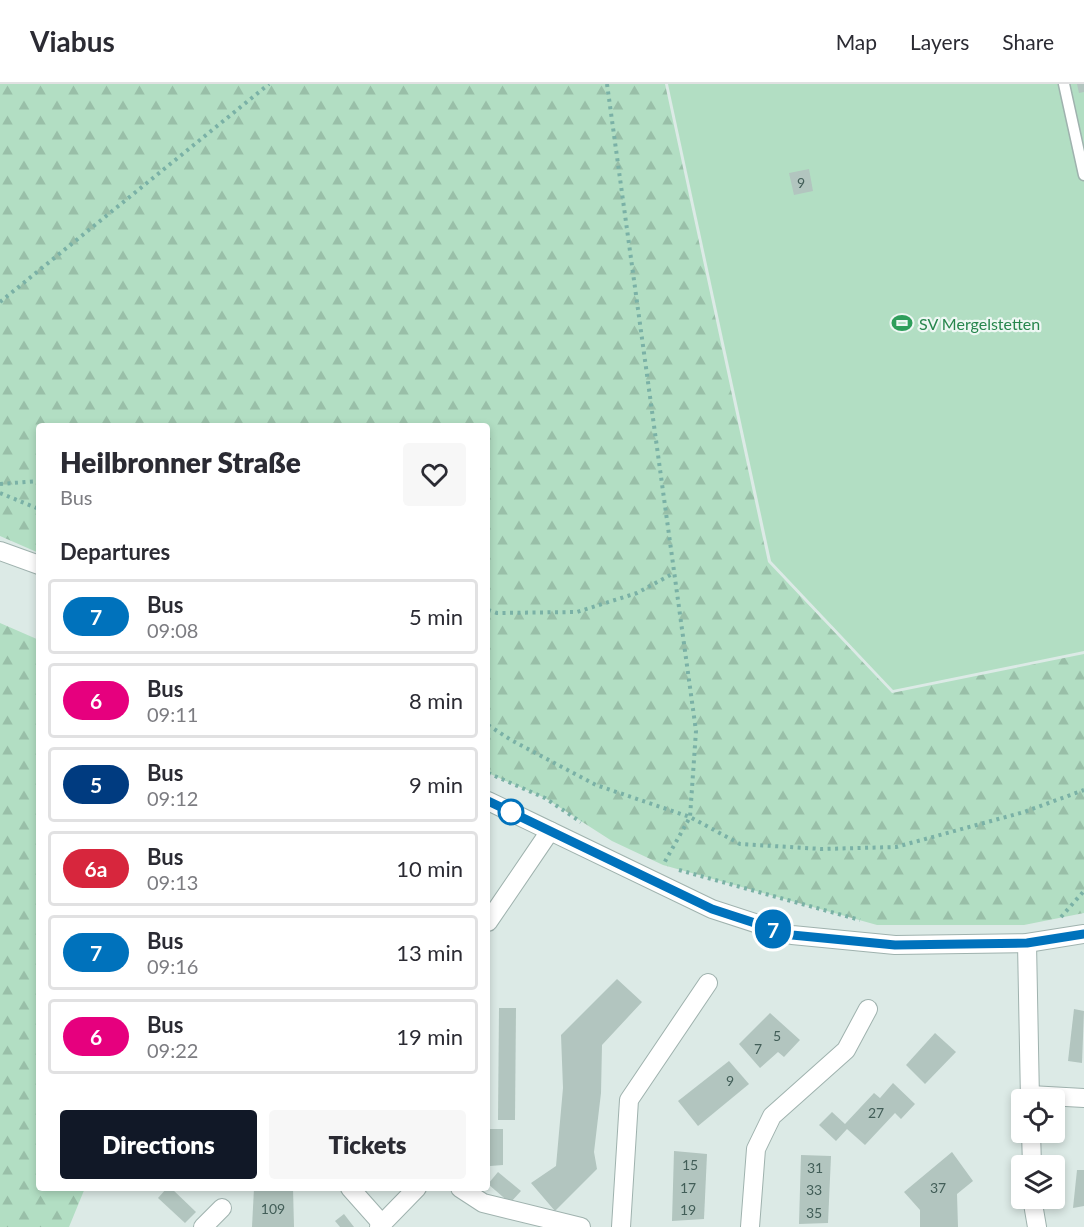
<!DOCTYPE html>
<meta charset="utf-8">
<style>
body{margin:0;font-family:Lato,sans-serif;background:#f7f7f7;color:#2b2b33;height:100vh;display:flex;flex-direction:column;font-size:22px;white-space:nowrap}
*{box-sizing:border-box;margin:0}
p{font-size:20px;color:#7c7c81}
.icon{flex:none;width:33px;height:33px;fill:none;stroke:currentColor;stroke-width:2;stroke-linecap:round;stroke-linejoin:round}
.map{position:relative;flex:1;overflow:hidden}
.panel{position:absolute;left:36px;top:339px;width:454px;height:768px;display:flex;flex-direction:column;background:#fff;border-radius:6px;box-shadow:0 3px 9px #0003}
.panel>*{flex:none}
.badge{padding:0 12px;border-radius:20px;font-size:21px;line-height:39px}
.fabs{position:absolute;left:1011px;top:1005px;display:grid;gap:12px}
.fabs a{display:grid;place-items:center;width:54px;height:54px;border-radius:6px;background:#fff;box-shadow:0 3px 9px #0003;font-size:30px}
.map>.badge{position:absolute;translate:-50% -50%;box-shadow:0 0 0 3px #fff}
h2{padding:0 24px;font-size:22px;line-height:54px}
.round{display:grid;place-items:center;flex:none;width:63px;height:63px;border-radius:6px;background:#f7f7f7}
.summary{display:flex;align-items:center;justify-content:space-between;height:102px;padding:0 24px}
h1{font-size:28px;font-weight:800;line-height:45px}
.primary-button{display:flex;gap:12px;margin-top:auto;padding:12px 24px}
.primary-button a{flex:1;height:69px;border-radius:6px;background:#111827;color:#fff;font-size:24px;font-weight:800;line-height:69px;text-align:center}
.primary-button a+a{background:#f7f7f7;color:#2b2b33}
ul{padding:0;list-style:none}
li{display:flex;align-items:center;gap:18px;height:75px;margin:0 12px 9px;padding:0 12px;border:3px solid #e1e1e2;border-radius:6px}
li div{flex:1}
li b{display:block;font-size:22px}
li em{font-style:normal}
li .badge{min-width:66px;font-weight:700;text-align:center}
header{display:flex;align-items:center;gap:36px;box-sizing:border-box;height:84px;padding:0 30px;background:#fff;border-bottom:2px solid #e1e1e2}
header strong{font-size:28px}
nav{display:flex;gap:33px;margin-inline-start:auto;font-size:21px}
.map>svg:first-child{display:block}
.forest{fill:url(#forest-firs)}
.park{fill:#b2dec3}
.building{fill:#b2c5bf}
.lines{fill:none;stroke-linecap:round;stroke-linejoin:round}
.service-casing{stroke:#9fb2ae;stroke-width:13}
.minor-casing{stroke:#9fb2ae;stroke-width:20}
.tertiary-casing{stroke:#9fb2ae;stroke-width:20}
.path{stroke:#7ab1a6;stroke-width:4;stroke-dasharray:3 4.5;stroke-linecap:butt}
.service{stroke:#fff;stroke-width:10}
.minor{stroke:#fff;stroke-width:18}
.tertiary{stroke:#fff;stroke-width:18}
.line-casing{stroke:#fff;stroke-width:14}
.line{stroke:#0072bc;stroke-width:9}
.stop-dot{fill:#fff;stroke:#0072bc;stroke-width:3}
.labels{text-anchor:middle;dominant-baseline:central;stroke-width:4.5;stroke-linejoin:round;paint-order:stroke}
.number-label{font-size:14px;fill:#425e58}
.leisure-label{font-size:16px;fill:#27864d;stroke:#edf7f3;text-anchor:start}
</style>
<header>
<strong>Viabus</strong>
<nav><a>Map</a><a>Layers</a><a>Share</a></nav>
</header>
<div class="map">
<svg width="1084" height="1143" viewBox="0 0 1084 1143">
<defs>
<pattern id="forest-firs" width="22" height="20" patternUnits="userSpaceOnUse" patternTransform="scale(1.5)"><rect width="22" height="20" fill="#b2dec3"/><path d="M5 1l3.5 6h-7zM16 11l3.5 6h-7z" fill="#99bfa8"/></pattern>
</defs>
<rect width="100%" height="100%" fill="#dceae6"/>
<!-- forest -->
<g class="forest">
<polygon points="0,0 665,0 768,478 892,609 1084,570 1084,829 1024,841 877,841 663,781 612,757 545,714 488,689 488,342 39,342 39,469 0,452"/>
<polygon points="0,539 39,556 39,1104 85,1104 69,1143 0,1143"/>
</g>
<!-- park -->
<polygon class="park" points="668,0 1084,0 1084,567 893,606 771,477"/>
<!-- building -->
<g class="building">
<polygon points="1077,0 1084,0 1084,8 1079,9"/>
<polygon points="809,85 813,107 794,111 789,89"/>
<polygon points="617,895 642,918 602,961 601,1009 594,1068 597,1085 555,1127 531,1099 556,1082 563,1004 561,951"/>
<polygon points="499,924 516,924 515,1036 498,1036"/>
<polygon points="1074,925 1084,927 1082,979 1068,977"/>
<polygon points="770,929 800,956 784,973 778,968 760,984 739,960"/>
<polygon points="935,949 956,968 925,1000 906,981"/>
<polygon points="729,977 749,1000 698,1042 678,1017"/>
<polygon points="893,999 915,1020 901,1035 895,1029 865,1061 847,1045 836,1057 819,1041 832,1028 845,1040 874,1009 880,1014"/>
<polygon points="489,1045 503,1045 503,1081 490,1082"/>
<polygon points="674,1067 707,1070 704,1135 672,1137"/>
<polygon points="952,1068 973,1097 957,1110 958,1143 920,1143 920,1126 904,1108"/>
<polygon points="801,1071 831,1072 828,1139 799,1140"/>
<polygon points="1077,1086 1084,1086 1084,1122 1073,1124"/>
<polygon points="498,1088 521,1107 510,1119 488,1100"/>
<polygon points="167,1104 171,1104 196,1128 185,1139 158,1114"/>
<polygon points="254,1104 293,1104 294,1143 252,1143"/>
<polygon points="344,1130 354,1143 340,1143 335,1137"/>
</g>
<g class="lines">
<!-- service casing -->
<g class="service-casing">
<polyline id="service" points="1064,0 1084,91"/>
</g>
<!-- minor casing -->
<g class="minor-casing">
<g id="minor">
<polyline points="488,838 550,747"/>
<polyline points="1027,859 1030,1016"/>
<polyline points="1030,1011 1084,1014"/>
<polyline points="1031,1048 1032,1082"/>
<polyline points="350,1104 382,1140"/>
<polyline points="460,1104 483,1119 581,1143"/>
<polyline points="1032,1114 1037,1143"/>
<polyline points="203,1143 222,1124"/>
<polyline points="379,1143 417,1104"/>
<polyline points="621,1143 629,1016 708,899"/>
<polyline points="750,1143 756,1065 772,1032 846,966 868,925"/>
</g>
</g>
<!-- tertiary casing -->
<g class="tertiary-casing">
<g id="tertiary">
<polyline points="0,467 39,481"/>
<polyline points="488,717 712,825 792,851 895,861 1027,859 1084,850"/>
</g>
</g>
<!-- path -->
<g class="path">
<polyline points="607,0 696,647 690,733 663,781"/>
<polyline points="0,218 269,0"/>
<polyline points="0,400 39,397"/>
<polyline points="0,409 39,425"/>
<polyline points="488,526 497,529 577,528 637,509 674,489"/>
<polyline points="488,641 511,656 596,701 690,733 740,760 822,765 896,763 1024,728 1084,706"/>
<polyline points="488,689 545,714 581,738"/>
<polyline points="679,786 860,836"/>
<polyline points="1061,833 1084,807"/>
</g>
<!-- service -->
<use href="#service" class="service"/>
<!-- minor -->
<use href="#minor" class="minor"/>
<!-- tertiary -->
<use href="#tertiary" class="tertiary"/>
</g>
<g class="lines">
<!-- line casing -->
<g class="line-casing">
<polyline id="line" points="488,717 712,825 792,851 895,861 1027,859 1084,850"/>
</g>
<!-- line -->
<use href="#line" class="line"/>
</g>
<!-- icons -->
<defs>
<g id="stadium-bare" transform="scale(1.62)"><path d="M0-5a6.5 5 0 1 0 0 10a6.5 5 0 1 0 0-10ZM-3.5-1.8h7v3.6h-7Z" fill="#2e9e5b" stroke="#edf7f3" stroke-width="2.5" paint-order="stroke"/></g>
</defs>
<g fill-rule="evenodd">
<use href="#stadium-bare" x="902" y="239"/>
</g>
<!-- markers -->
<circle class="stop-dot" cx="511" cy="728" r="12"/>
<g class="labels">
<!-- number labels -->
<g class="number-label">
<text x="801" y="98">9</text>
<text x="777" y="951">5</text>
<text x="758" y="964">7</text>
<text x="730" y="996">9</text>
<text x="876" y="1028">27</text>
<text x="690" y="1080">15</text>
<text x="815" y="1083">31</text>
<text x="688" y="1103">17</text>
<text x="938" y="1103">37</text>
<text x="814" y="1105">33</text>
<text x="273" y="1124">109</text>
<text x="688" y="1125">19</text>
<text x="814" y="1128">35</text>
</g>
<!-- leisure labels -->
<g class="leisure-label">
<text x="919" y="239">SV Mergelstetten</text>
</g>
</g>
</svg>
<div class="fabs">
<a><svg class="icon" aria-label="locate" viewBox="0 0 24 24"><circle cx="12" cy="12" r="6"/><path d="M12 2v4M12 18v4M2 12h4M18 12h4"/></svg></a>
<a><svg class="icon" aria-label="layers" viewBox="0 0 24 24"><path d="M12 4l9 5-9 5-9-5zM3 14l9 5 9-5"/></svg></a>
</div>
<b class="badge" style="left:773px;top:845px;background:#0072bc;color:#fff">7</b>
<section class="panel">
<div class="summary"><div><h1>Heilbronner Straße</h1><p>Bus</p></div><a class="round"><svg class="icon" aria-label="heart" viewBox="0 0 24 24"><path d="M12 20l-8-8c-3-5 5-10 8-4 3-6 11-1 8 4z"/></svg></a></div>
<h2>Departures</h2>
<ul>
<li><span class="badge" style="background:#0072bc;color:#fff">7</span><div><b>Bus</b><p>09:08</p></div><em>5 min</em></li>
<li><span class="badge" style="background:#e6007e;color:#fff">6</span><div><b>Bus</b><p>09:11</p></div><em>8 min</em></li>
<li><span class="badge" style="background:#003b80;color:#fff">5</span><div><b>Bus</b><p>09:12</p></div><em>9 min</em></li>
<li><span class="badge" style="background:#d7263d;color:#fff">6a</span><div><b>Bus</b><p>09:13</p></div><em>10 min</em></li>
<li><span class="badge" style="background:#0072bc;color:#fff">7</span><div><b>Bus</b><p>09:16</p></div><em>13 min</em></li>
<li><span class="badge" style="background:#e6007e;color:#fff">6</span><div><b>Bus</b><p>09:22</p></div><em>19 min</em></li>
</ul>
<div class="primary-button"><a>Directions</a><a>Tickets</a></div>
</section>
</div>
